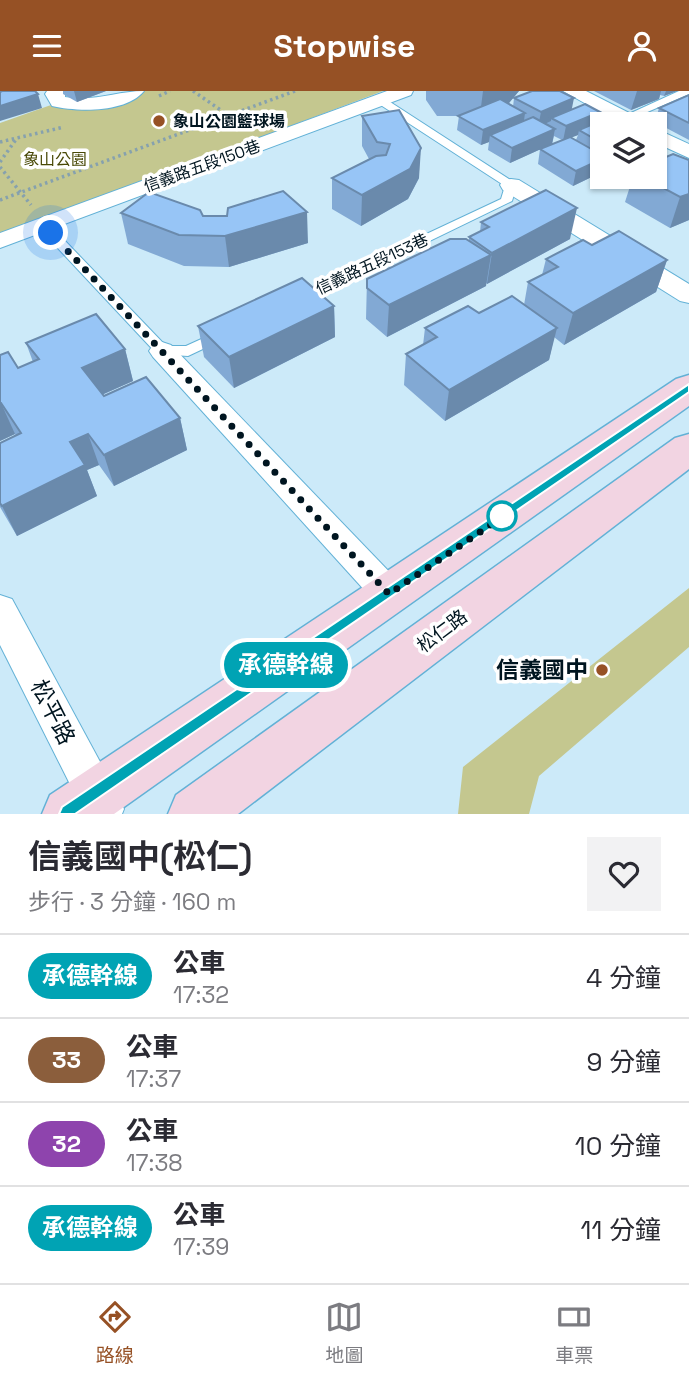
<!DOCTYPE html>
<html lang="zh-TW">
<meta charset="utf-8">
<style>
body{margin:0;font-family:"Space Grotesk","Noto Sans TC",sans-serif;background:#f2f2f3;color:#2b2b33;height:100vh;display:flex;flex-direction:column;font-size:26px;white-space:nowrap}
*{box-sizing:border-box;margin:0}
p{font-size:23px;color:#7c7c81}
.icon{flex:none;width:38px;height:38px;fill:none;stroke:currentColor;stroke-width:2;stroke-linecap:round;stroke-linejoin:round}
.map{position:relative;height:723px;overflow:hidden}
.drawer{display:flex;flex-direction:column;background:#fff;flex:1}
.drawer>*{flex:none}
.badge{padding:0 14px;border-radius:23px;font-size:24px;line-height:46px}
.tools{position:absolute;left:590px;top:21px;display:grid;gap:14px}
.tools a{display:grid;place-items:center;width:77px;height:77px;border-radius:0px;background:#fff;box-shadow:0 2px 5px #0004;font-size:35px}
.you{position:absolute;width:35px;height:35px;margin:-18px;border:5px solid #fff;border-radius:50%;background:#1a73e8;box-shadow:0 0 0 10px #1a73e833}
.map>.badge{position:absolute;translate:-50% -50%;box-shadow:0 0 0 4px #fff}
.round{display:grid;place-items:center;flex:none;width:74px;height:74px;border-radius:0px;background:#f2f2f3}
.summary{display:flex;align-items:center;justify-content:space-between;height:119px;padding:0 28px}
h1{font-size:33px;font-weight:700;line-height:52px}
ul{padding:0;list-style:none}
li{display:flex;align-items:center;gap:21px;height:84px;padding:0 28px;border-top:2px solid #e1e1e2}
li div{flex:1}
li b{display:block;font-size:26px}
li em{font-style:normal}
li .badge{min-width:77px;font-weight:700;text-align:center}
header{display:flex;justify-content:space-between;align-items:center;height:91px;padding:0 28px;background:#965125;color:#fff;font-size:32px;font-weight:700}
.menu{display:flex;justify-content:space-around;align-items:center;height:98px;border-top:2px solid #e1e1e2;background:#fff;font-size:19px;color:#7c7c81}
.menu a{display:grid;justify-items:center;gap:4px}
.menu .active{color:#965125}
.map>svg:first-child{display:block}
.green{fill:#c4c78f}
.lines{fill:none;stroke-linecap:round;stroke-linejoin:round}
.lane-casing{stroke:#62b1d6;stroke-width:2}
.street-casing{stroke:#62b1d6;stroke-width:2}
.secondary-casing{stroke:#62b1d6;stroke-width:3}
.path{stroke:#86a1ae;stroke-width:3.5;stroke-dasharray:2.5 3.5;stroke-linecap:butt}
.lane{fill:#fff;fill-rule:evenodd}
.street{fill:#fff;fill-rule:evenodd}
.secondary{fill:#f2d4e2;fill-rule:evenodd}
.wall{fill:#82a9d4;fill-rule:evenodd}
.shaded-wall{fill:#6a8aac}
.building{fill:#97c5f6;stroke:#6a8aac;stroke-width:2}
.line{fill:#00a3b4;stroke:#fff;stroke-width:2}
.walk{stroke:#001520;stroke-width:7;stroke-dasharray:0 12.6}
.poi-dot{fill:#965125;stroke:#fff;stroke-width:2.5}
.stop-dot{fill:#fff;stroke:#00a3b4;stroke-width:3.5}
.labels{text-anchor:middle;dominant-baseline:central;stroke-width:7;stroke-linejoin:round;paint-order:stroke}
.far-poi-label{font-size:16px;font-weight:bold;fill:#001520;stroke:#fff;text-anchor:start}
.far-park-label{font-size:16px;fill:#494907;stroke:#fff}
.far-street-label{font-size:16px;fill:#001520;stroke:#fff}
.street-label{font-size:19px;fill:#001520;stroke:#fff}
.near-poi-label{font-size:23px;font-weight:bold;fill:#001520;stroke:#fff;text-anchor:end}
.near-street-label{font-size:23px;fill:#001520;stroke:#fff}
</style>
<header><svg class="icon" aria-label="menu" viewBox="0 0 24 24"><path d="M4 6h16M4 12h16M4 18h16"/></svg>Stopwise<svg class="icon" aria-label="person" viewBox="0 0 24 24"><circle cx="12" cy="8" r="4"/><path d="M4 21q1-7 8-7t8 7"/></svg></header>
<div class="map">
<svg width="689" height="723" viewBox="0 0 689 723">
<rect width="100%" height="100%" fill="#cceaf9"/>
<!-- green -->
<g class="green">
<polygon points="143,0 383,0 0,145 0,32 51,14 87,19 114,13"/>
<polygon points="689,497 689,556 539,685 529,723 458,723 463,676"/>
</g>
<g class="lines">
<!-- lane casing -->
<g class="lane-casing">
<g id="lane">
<polygon points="679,0 689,0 689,3 629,29 620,27"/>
<polygon points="376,7 384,7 515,92 517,94 512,110 302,212 292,212 292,206 501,108 505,95 376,11"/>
<polygon points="42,129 46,130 166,255 186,255 219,240 224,242 226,245 224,248 188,265 157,263 38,136 38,130"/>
</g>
</g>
<!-- street casing -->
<g class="street-casing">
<g id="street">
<path d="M47,0H65V6C94,11 117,0 144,0C126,22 78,21 52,15L45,3Z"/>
<polygon points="387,0 413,0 411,4 0,157 0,142"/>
<polygon points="563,0 586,0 643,29 646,33 622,33"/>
<polygon points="654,37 689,53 689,67 654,51"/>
<polygon points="511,88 519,89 689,193 689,212 680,210 503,99 500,94 503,89"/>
<polygon points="162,251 171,254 401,493 406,503 401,513 389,518 377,513 153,266 149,260 153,254"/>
<polygon points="0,504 12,508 118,704 124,718 122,723 85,723 0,554"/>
</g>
</g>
<!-- secondary casing -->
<g class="secondary-casing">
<g id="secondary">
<polygon points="689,284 689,315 114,723 42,723 50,704 676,288"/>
<polygon points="689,343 689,378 238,723 168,723 176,704 675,347"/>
</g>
</g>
<!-- path -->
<g class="path">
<polyline points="193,0 228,24"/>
<polyline points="159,5 170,0"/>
<polyline points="0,51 64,36"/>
<polyline points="0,71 17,47"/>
<polyline points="0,76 31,114"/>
<polyline points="0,109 295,0"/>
</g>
<!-- lane -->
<use href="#lane" class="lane"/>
<!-- street -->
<use href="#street" class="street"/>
<!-- secondary -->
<use href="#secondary" class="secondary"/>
</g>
<!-- wall -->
<g class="wall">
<polygon points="63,0 106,0 77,11 63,3"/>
<path d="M426,0H519L508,13L513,16L514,7L572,19L600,21L598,31L602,33V81L573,95L538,73L540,58L562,49L554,45L552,53L510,72L488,59L489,51L481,54L457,39L459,25H437L426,9ZM578,44L576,49L571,46Z"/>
<polygon points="594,0 677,0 664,5 660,4 659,8 631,19"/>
<polygon points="689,4 689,49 655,31 659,17"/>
<polygon points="399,19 419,87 408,108 361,135 332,118 332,87 369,68 362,55 362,25"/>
<polygon points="688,69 689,129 670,137 625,111 633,86 654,86"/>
<polygon points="121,122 203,125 308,152 229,176 184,175 128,153"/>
<polygon points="481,131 570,148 487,193 486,192 486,195 387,246 366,228 367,188 469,149 469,146 480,141"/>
<polygon points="592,154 667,169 656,201 564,254 554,246 549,269 445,330 404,294 406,263 423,254 425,237 479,222 524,214 528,191 542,184 546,168"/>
<polygon points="334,215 335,246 234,297 204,266 198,235"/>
<polygon points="26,252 125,258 133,290 102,304 104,305 180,327 187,359 114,395 99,374 87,379 97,405 17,445 0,416 0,352 16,345 15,343 0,350 0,264 18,277 33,271"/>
</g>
<!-- shaded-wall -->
<g class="shaded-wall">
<polygon points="74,0 106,0 77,11"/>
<polygon points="483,0 519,0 504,18 480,24"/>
<polygon points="637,0 661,0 659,8 631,19"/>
<polygon points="666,0 677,0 664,5"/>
<polygon points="38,3 42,17 0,30 0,15"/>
<polygon points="574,7 571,22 551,27 551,30 538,36 541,21"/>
<polygon points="600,21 597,36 579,39 578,44 563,50 566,35"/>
<polygon points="525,22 523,37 490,44 489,51 481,54 483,39"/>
<polygon points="555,38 552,53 510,72 512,57"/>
<polygon points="421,57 419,87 408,108 361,135 362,104"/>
<polygon points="602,68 602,81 573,95 576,80"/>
<polygon points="689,103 689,129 670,137 680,106"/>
<polygon points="577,117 570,148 487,193 492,162"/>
<polygon points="307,121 308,152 229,176 225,145"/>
<polygon points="491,164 486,195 387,246 389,214"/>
<polygon points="667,169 656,201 564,254 573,222"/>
<polygon points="334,215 335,246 234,297 229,266"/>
<polygon points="557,237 549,269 445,330 449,299"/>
<polygon points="125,258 133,290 92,308 82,277"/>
<polygon points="0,312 1,312 15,343 0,350"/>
<polygon points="180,327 187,359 114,395 104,364"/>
<polygon points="88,343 99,374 87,379 97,405 17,445 2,415 70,351"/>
</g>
<!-- building -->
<g class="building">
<polygon points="2,0 35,0 38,3 0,15 0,1"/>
<polygon points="532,0 560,0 574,7 541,21 514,7"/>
<polygon points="689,4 689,32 659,17"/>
<polygon points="500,8 525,22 483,39 458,25"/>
<polygon points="585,13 600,21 566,35 551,27"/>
<polygon points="399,19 421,57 410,78 362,104 332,87 376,65 386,64 390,53 377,51 362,25"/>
<polygon points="533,26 555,38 512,57 490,44"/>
<polygon points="607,27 618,33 602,33 602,52 579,39"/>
<polygon points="570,46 602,64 602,68 576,80 540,58"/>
<polygon points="673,63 689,69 689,103 680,106 643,86 654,86 654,69 659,69"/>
<polygon points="546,99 577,117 492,162 469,146 489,136 481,131"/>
<polygon points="283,100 307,121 225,145 179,144 121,122 149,101 200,119 203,125 227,125 228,117"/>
<polygon points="619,140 667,169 573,222 528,191 558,176 546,168 583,149 592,154"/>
<polygon points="450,148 466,148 491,164 389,214 367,197 367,188"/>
<polygon points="302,187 334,215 229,266 198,235"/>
<polygon points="512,205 557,237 449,299 406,263 437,246 425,237 468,215 479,222"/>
<polygon points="96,223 125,258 82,277 104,305 146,286 180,327 104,364 88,343 70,351 85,374 2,415 0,412 0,352 21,342 1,312 0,312 0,264 8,261 18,277 39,268 26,252"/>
</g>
<!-- line -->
<polygon class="line" points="689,293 689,301 75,723 59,723 62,716"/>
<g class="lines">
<!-- walk -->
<polyline class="walk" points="51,142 389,503 511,420 502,425"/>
</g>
<!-- markers -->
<g class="poi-dot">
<circle cx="159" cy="30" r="7"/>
<circle cx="602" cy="579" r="7"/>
</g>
<circle class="stop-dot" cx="502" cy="425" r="14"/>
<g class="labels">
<!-- far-poi labels -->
<g class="far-poi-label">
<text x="173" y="30">象山公園籃球場</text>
</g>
<!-- far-park labels -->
<g class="far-park-label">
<text x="55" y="68">象山公園</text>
</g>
<!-- far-street labels -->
<g class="far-street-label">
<text transform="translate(202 75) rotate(-20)">信義路五段150巷</text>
<text transform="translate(372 173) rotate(-25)">信義路五段153巷</text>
</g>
<!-- street labels -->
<g class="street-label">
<text transform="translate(442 540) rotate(-37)">松仁路</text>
</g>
<!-- near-poi labels -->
<g class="near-poi-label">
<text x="588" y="579">信義國中</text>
</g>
<!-- near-street labels -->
<g class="near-street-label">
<text transform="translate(53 621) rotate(63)">松平路</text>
</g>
</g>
</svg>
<div class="tools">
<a><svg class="icon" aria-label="layers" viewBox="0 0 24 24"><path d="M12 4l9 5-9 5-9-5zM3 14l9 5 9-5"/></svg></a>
</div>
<div class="you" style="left:51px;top:142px"></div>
<b class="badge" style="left:286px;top:574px;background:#00a3b4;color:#fff">承德幹線</b>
</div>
<section class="drawer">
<div class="summary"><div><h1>信義國中(松仁)</h1><p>步行 · 3 分鐘 · 160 m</p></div><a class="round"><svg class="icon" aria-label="heart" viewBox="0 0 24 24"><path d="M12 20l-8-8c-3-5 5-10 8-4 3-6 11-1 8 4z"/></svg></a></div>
<ul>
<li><span class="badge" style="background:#00a3b4;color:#fff">承德幹線</span><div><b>公車</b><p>17:32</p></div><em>4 分鐘</em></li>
<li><span class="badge" style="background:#8b5e3c;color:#fff">33</span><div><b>公車</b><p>17:37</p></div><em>9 分鐘</em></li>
<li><span class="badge" style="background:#8e44ad;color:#fff">32</span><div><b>公車</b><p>17:38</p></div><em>10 分鐘</em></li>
<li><span class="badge" style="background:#00a3b4;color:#fff">承德幹線</span><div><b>公車</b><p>17:39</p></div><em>11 分鐘</em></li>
</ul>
</section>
<nav class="menu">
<a class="active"><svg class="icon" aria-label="directions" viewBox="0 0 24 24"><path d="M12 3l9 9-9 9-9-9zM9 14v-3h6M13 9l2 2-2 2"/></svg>路線</a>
<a><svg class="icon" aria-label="map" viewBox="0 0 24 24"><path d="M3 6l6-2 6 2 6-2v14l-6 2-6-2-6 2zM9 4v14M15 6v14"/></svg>地圖</a>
<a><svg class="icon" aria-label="tickets" viewBox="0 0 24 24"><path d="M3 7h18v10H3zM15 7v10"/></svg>車票</a>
</nav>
